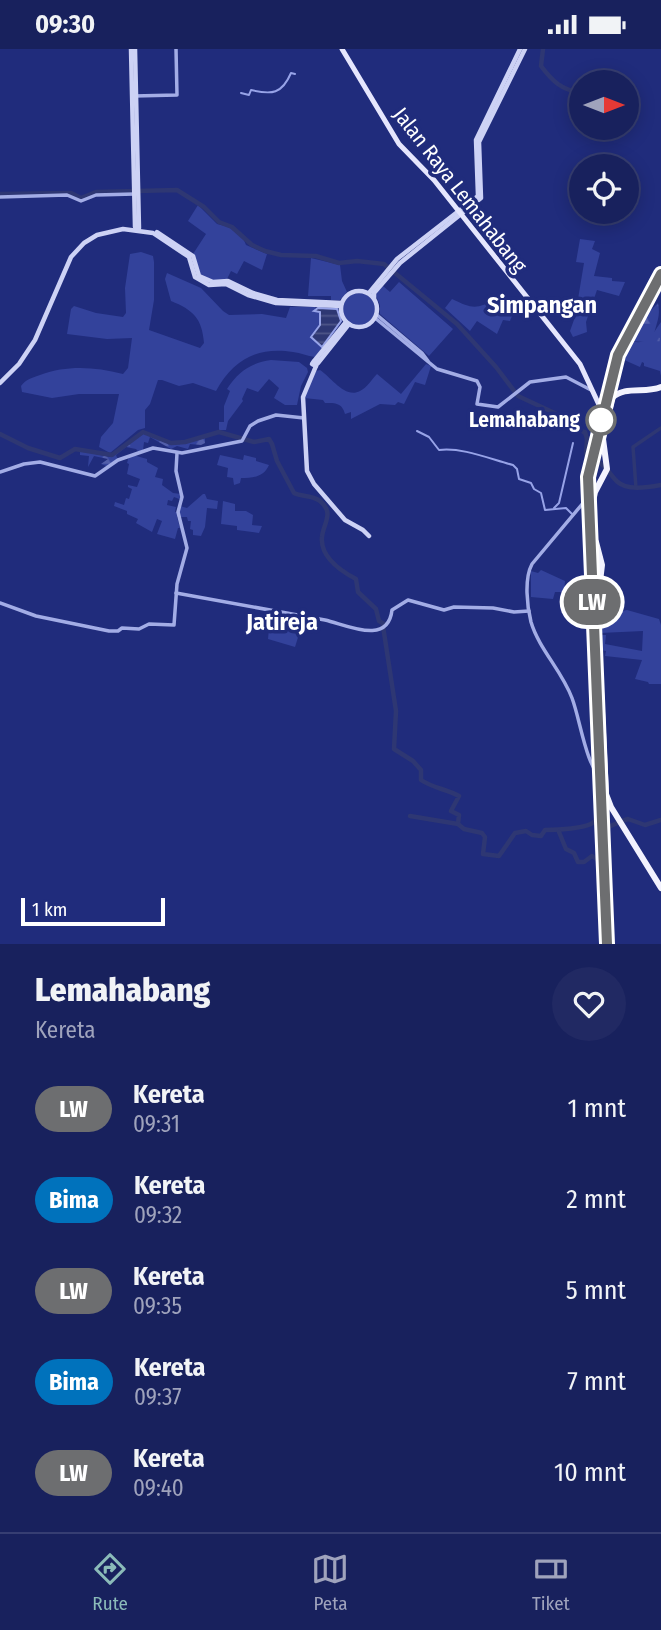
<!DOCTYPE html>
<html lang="id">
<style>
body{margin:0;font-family:"Fira Sans Condensed",sans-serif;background:#212963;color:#f1f3f6;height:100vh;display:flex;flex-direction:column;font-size:26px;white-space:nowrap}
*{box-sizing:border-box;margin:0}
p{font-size:23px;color:#9fa3bc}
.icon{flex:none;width:38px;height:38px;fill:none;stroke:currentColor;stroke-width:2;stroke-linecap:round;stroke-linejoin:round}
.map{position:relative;height:895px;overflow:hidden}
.panel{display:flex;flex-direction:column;background:#18215d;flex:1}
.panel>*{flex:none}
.badge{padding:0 14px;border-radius:23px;font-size:24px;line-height:46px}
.needle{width:46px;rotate:90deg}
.tools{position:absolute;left:569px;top:21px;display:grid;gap:14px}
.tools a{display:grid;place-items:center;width:70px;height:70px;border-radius:50%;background:#18215d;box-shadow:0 4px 18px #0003,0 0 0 2px #363e72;font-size:35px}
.scale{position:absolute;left:21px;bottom:18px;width:144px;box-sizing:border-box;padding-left:7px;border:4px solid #fff;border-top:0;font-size:19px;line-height:24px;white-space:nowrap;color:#fff;-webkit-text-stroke:5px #202c7c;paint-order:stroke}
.map>.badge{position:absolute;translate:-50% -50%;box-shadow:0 0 0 4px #fff}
.round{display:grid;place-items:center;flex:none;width:74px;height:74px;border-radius:37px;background:#212963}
.overview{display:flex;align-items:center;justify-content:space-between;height:119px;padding:0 35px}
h1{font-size:33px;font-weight:800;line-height:52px}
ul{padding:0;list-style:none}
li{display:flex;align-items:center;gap:21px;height:91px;padding:0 35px}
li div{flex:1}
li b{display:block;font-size:26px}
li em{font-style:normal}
li .badge{min-width:77px;font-weight:700;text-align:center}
.status{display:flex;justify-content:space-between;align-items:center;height:49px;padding:0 35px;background:#18215d;direction:ltr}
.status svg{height:19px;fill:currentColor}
.tab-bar{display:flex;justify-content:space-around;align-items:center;height:98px;border-top:2px solid #363e72;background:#18215d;font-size:19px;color:#9fa3bc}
.tab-bar a{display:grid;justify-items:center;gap:4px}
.tab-bar .active{color:#8bbbb9}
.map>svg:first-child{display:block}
.grass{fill:#33429b}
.forest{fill:url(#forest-firs)}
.water{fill:url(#water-rules);stroke:#97a3e8;stroke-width:2}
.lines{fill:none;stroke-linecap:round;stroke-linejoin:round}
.stream{stroke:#97a3e8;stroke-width:2}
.canal{stroke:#2e3773;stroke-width:3.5}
.river{stroke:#2e3773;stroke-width:4.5}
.tertiary{stroke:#a3ade6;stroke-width:3.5}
.secondary{stroke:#cdd2f5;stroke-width:4.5}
.primary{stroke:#e5e6fd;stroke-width:5}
.trunk{stroke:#f2f2fe;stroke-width:6}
.rail{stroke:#fff;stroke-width:2;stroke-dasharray:12 5;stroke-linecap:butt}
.line-casing{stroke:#fff;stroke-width:16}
.line{stroke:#6d6e70;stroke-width:10}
.stop-dot{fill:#fff;stroke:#6d6e70;stroke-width:3.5}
.labels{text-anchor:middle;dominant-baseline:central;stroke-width:7;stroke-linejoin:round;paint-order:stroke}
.street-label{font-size:21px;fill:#fff;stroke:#202c7c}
.stop-label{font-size:21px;font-weight:bold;fill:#fff;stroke:#202c7c;text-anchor:end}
.quarter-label{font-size:24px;font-weight:bold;fill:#fff;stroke:#202c7c}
</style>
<div class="status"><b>09:30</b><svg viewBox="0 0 49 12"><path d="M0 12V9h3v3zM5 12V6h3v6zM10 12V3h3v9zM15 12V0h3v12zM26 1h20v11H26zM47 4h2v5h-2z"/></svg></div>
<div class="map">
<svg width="661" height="895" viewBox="0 0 661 895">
<defs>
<pattern id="forest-firs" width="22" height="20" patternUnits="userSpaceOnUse" patternTransform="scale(1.75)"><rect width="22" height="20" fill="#33429b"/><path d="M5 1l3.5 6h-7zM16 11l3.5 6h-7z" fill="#525eaa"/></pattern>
<pattern id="water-rules" width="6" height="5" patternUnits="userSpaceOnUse" patternTransform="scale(1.75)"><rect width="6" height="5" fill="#2e3773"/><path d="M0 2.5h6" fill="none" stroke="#4d5588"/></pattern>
</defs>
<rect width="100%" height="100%" fill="#202c7c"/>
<!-- grass -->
<g class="grass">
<polygon points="198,156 217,175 229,178 243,189 246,196 267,205 262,221 244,212 237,225 231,222 227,230 214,233 200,227 193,205 206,185 188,172"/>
<polygon points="580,190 595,192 592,200 600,204 594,227 612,229 612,232 625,233 619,247 597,241 586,273 587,283 573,288 570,282 575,268 584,214 576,213"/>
<path d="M141,203L153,207L154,213V251L149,281L200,299L204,294C202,269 193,261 171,252L165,230L167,224L201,239L223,262L229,266L262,265L286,269L290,258H315L316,262L319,263L321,274L311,288L323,298L315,308C307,307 301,304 293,303C258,297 233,311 216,342L193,334L179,337L162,331H158L150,355L145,361V379L138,381L110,404L99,398L101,388L113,374L119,345H79L52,349L22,343L21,337C26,330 32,329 40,326C68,316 94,318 123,325L128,319L132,289L107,290L67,285L71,260L74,257L96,264L123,268L126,264L125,239L130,205Z"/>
<polygon points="311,209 340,216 342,232 347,243 340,251 331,251 331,247 308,247"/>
<polygon points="399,233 453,280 429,307 380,265 380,256 375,245 383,237 390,243"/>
<circle cx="359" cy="260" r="16"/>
<path d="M497,249L515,254L513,260H511L509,265L512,267L510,272L503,271L497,285L477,272L470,282L445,259L452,250C473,260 476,261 497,249Z"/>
<path d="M661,273V327L660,322L644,317V314L642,313L640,318L622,310L630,292C649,297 652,285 661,273Z"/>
<path d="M271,311L299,313L307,319L308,323L301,337L297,356H285L274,349L279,339L269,330L258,343L247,339L242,350L243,352L228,372L226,381H219V373H224V357L230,342L227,340C238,323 250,314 271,311Z"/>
<path d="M426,315L431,317L425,336L415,333L404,355L398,353L395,356L380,355L351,370V363L345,365C342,354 336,354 325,354L323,351L304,349L316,322L320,321C331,328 345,350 360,342C367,339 372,330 377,325L401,345Z"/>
<polygon points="133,406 147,410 147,413 158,419 155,428 163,430 162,436 173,444 181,445 182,451 174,448 172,452 168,451 167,456 176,458 175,463 179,463 180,457 187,459 203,445 205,445 207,450 218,452 217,460 207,459 205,478 201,487 193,486 193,481 190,480 191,472 188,472 187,468 177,468 180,479 178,479 175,490 157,485 162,472 157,470 152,483 136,474 138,470 127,465 127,462 114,457 115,453 124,456 126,449 129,450 132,440 128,438 128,436 137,438 140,430 127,425 129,415 127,414 129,407"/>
<path d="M220,406L243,411L244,406L256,409V412L269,416C264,428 253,429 241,429L240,434L234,436L233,429L227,428L228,419L217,416Z"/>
<polygon points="223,452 235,455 235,462 246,462 253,466 252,476 262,477 259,484 237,481 237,477 221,475"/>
<polygon points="541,521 565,532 564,543 555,543 553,550 531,548 531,522 538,524"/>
<polygon points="627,561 659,570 661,576 661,635 649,635 648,633 635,630 642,611 605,607 606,602 601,601 600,586 606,586 605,595 642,602 643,582 600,584 599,567"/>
<path d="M262,569C273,571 281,576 293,577V581L300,582L295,598L268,590L269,580L261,578Z"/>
</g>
<!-- forest -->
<g class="forest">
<path d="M658,254C661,268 656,274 654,286L660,289L659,296L654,301L649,299L645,293L630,292L642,263L648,264Z"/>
<path d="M142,384C152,385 156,390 164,393C178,399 192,392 205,388V394L201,396L190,395L188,400L177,397L171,400L150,388L148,394L144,393L143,401L139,403L136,400L126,398L116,406L118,411L109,418L101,415L108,410L94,407L88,418L89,407L80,406V402L110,408Z"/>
</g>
<!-- water -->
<polygon class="water" points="318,259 337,260 341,272 322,298 311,288 320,276 320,263 314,262"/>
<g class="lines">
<!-- stream -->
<g class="stream">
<path d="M241,44L249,46L251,41C272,46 282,45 291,24L295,25"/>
<path d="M417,382L429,388L439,401C462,398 490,410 513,416L517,420L519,430L531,434L534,440L541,444L545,461L566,459L572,465"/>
<polyline points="554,459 559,454 573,394"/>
</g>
<!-- canal -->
<polyline class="canal" points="636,439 633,398 661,379"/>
<!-- river -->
<g class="river">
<path d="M543,0L541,17C553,33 561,40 580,44"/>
<polyline points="0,145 71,144 81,149 96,143 177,141 204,158 219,173 232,178 252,196 265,202 281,206 316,207 339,214 357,212 384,215 457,275 496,318 518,347 561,367 585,384"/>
<path d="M585,383L587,390L586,406C624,422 602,447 661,436"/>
<path d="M0,385L28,399L60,409L75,400L112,406L143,383L171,394L185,393L219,383L254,393L269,390L272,395L277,412L294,444C302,448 313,446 320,452C335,464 323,475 322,488C320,508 341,522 356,530L358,543L376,560L379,572L384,575L383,577L396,662L394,700L413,712L421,721V731C433,739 446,740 459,747L451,762L459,766L458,775"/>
<path d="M410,767L458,775L464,780L482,784L485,788L483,805L499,807L515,784L526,782L532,786L541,787L545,781C555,781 588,780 595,772C600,767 597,756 597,750L605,749"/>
<path d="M559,783L566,800L574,804L578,813H584L592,807L601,813L600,781C609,779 617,773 628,770L645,776L661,771"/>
</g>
<!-- tertiary -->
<g class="tertiary">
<polyline points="134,47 177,46 176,0"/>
<polyline points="0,148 67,146 81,152 96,146 135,145"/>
<polyline points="377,266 422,304 428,312"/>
<polyline points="375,269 437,320 477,332 480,338 477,355 498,358 530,333 566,328 591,341"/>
<polyline points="0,423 24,415 40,413 95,427 118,411 153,399 182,404 242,392 250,377 258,372 276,366 304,369"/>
<path d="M594,441L532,515C524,530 527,557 531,573C539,600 562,622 572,649C581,673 585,716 604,733"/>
<path d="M176,544L325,571C347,576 388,597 392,561L408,551L444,561L454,558L493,559L514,563L529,562"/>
<polyline points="0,554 36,567 109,582 118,582 122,579 139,580 149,575 174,576 177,535 187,499 178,463 182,448 176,422 177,404"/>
</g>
<!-- secondary -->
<g class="secondary">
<polyline points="131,0 135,178"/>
<polyline points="135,0 139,179 137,180"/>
<polyline points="157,183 193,207 199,227 213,233 228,232 253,244 277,251 342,254"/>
<circle cx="359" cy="260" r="18"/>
<polyline points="369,244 397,210 478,147 476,91 520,0"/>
<polyline points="374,249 374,244 400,214 481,149 479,93 525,0"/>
<polyline points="315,311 346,273"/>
<polygon points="314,312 317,313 316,317 312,315"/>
<polyline points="318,314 349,275"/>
<polyline points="316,317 303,348 307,422 314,435 345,471 363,481 369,487"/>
<polyline points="0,334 19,315 35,291 71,208 84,194 97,186 123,180 153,184 189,208 195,228 209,236 226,235 248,246 276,254 341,257"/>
</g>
<!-- primary -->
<polyline class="primary" points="342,0 399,95 434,131 580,315 600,358 608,363"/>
<!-- trunk -->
<g class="trunk">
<path d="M661,338C645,345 625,336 612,349L603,390L607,420L595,443L592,457L606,745L611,758L661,839"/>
<polyline points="596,493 602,516 599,541"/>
</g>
<!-- rail -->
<polyline class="rail" points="607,895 588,433 591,410 618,306 627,286 661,225"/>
</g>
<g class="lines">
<!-- line casing -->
<g class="line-casing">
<polyline id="line" points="607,895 588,428 618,306 661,225"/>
</g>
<!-- line -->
<use href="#line" class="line"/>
</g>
<!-- markers -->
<circle class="stop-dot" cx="601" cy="371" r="14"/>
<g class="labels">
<!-- street labels -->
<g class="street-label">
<text transform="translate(460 141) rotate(52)">Jalan Raya Lemahabang</text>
</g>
<!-- stop labels -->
<g class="stop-label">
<text x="580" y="371">Lemahabang</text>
</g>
<!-- quarter labels -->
<g class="quarter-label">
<text x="542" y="256">Simpangan</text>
<text x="282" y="573">Jatireja</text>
</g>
</g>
</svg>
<div class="tools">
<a><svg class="needle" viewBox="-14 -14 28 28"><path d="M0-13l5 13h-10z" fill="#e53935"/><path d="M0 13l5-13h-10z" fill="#9fa3bc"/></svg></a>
<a><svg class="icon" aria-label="locate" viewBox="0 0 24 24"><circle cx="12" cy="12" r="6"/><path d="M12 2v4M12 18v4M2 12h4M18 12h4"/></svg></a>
</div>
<div class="scale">1 km</div>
<b class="badge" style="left:592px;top:553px;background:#6d6e70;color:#fff">LW</b>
</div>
<section class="panel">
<div class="overview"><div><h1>Lemahabang</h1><p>Kereta</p></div><a class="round"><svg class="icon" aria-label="heart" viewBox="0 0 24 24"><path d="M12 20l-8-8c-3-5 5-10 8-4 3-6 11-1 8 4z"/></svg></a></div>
<ul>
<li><span class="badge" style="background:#6d6e70;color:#fff">LW</span><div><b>Kereta</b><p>09:31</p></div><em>1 mnt</em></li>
<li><span class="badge" style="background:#0072bc;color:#fff">Bima</span><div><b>Kereta</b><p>09:32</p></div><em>2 mnt</em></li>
<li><span class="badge" style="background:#6d6e70;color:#fff">LW</span><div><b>Kereta</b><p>09:35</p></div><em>5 mnt</em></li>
<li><span class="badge" style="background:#0072bc;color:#fff">Bima</span><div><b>Kereta</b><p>09:37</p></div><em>7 mnt</em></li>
<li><span class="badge" style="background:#6d6e70;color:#fff">LW</span><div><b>Kereta</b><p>09:40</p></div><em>10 mnt</em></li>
</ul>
</section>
<nav class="tab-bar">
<a class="active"><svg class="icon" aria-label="directions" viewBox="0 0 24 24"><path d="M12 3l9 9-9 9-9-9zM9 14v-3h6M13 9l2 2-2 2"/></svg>Rute</a>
<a><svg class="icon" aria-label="map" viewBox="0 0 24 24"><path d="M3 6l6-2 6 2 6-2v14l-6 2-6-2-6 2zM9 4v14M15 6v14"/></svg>Peta</a>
<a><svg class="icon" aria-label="tickets" viewBox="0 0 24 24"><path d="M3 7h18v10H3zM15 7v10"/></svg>Tiket</a>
</nav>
